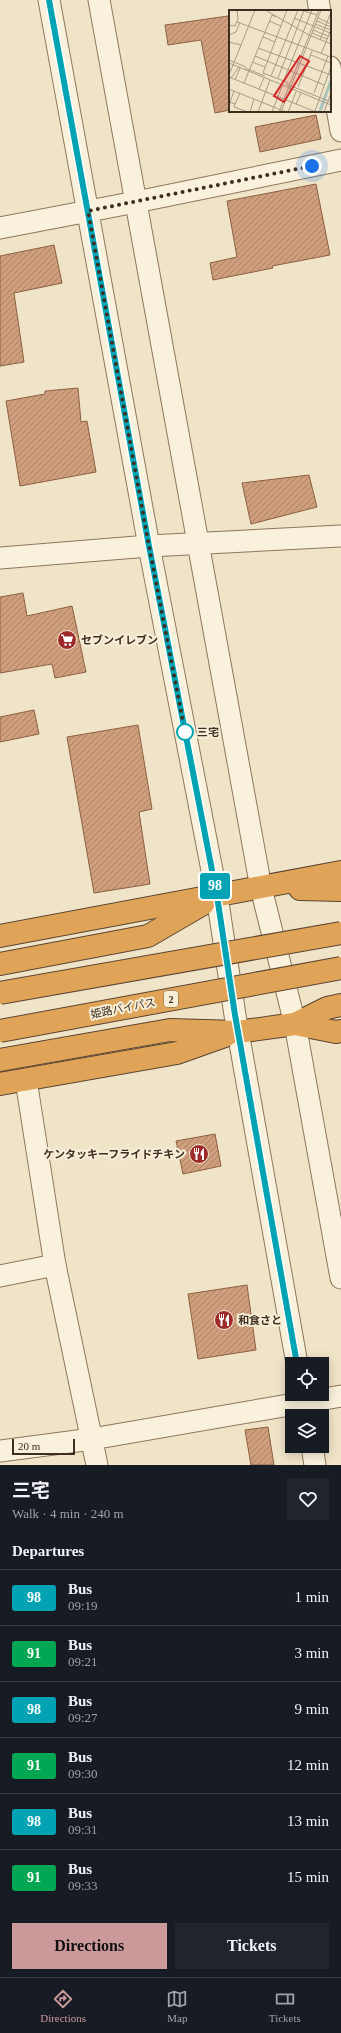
<!DOCTYPE html>
<meta charset="utf-8">
<style>
body{margin:0;font-family:"Times New Roman","Noto Sans JP",serif;background:#20242c;color:#f1f3f6;height:100vh;display:flex;flex-direction:column;font-size:15px;white-space:nowrap}
*{box-sizing:border-box;margin:0}
p{font-size:13px;color:#9ea1a6}
.icon{flex:none;width:22px;height:22px;fill:none;stroke:currentColor;stroke-width:2;stroke-linecap:round;stroke-linejoin:round}
.map{position:relative;height:1465px;overflow:hidden}
.sheet{display:flex;flex-direction:column;background:#171b24;flex:1}
.sheet>*{flex:none}
.badge{padding:0 8px;border-radius:3px;font-size:14px;line-height:26px}
.fabs{position:absolute;left:285px;top:1357px;display:grid;gap:8px}
.fabs a{display:grid;place-items:center;width:44px;height:44px;border-radius:0px;background:#171b24;box-shadow:0 2px 10px #0003;font-size:20px}
.scale{position:absolute;left:12px;bottom:10px;width:63px;box-sizing:border-box;padding-left:4px;border:2px solid #3d2e20;border-top:0;font-size:11px;line-height:14px;white-space:nowrap;color:#3d2e20;-webkit-text-stroke:3px #f7eed8;paint-order:stroke}
.you{position:absolute;width:20px;height:20px;margin:-10px;border:3px solid #fff;border-radius:50%;background:#1a73e8;box-shadow:0 0 0 6px #1a73e833}
.map>.badge{position:absolute;translate:-50% -50%;box-shadow:0 0 0 2px #fff}
h2{padding:0 12px;font-size:15px;line-height:36px}
.round{display:grid;place-items:center;flex:none;width:42px;height:42px;border-radius:0px;background:#20242c}
.overview{display:flex;align-items:center;justify-content:space-between;height:68px;padding:0 12px}
h1{font-size:19px;font-weight:700;line-height:30px}
.action{display:flex;gap:8px;margin-top:auto;padding:8px 12px}
.action a{flex:1;height:46px;border-radius:0px;background:#cc999b;color:#111;font-size:16px;font-weight:700;line-height:46px;text-align:center}
.action a+a{background:#20242c;color:#f1f3f6}
ul{padding:0;list-style:none}
li{display:flex;align-items:center;gap:12px;height:56px;padding:0 12px;border-top:1px solid #363941}
li div{flex:1}
li b{display:block;font-size:15px}
li em{font-style:normal}
li .badge{min-width:44px;font-weight:700;text-align:center}
.tabs{display:flex;justify-content:space-around;align-items:center;height:56px;border-top:1px solid #363941;background:#171b24;font-size:11px;color:#9ea1a6}
.tabs a{display:grid;justify-items:center;gap:2px}
.tabs .active{color:#cc999b}
.map>svg:first-child{display:block}
.building{fill:url(#building-hatch);stroke:#8d5f41}
.lines{fill:none;stroke-linecap:round;stroke-linejoin:round}
.minor-casing{stroke:#8d765c;stroke-width:23}
.highway-casing{stroke:#5b4430;stroke-width:24}
.minor{stroke:#faf1dc;stroke-width:21}
.highway{stroke:#e0a458;stroke-width:22}
.highway-bridge-casing{stroke:#5b4430;stroke-width:24;stroke-linecap:butt}
.highway-bridge{stroke:#e0a458;stroke-width:22}
.line-casing{stroke:#fff;stroke-width:9}
.line{stroke:#00a3b4;stroke-width:6}
.walk{stroke:#3d2e20;stroke-width:4;stroke-dasharray:0 7.2}
.stop-dot{fill:#fff;stroke:#00a3b4;stroke-width:2}
.labels{text-anchor:middle;dominant-baseline:central;stroke-width:4;stroke-linejoin:round;paint-order:stroke}
.shield{fill:#f7eed8;stroke:#756857;stroke-width:1}
.shield-label{font-size:10px;font-weight:bold;fill:#3d2e20}
.poi-label{font-size:11px;font-weight:bold;fill:#3d2e20;stroke:#f7eed8;text-anchor:start}
.stop-label{font-size:11px;font-weight:bold;fill:#3d2e20;stroke:#f7eed8;text-anchor:start}
.street-label{font-size:11px;fill:#3d2e20;stroke:#f7eed8}
.inset-road{fill:none;stroke:#a89b85;stroke-width:1}
.view{fill:#d62828;fill-opacity:0.15;stroke:#d62828;stroke-width:2}
.inset-edge{fill:none;stroke:#3d2e20;stroke-width:2}
</style>
<div class="map">
<svg width="341" height="1465" viewBox="0 0 341 1465">
<defs>
<pattern id="building-hatch" width="6" height="6" patternUnits="userSpaceOnUse"><rect width="6" height="6" fill="#cf9f7d"/><path d="M-1 1l2-2M0 6l6-6M5 7l2-2" fill="none" stroke="#a98266"/></pattern>
</defs>
<rect width="100%" height="100%" fill="#f0e4c8"/>
<!-- building -->
<g class="building">
<polygon points="228,16 230,31 230,110 215,113 201,40 168,45 165,25"/>
<polygon points="316,115 321,139 260,152 255,127"/>
<polygon points="316,184 330,255 272,266 273,268 213,280 210,263 237,257 227,201"/>
<polygon points="54,245 62,283 14,293 24,362 0,366 0,256"/>
<polygon points="78,388 81,422 87,421 96,472 20,486 6,401 45,394 45,391"/>
<polygon points="309,475 317,507 251,524 242,483"/>
<polygon points="23,593 27,616 72,606 86,672 55,678 52,664 0,673 0,597"/>
<polygon points="34,710 39,734 0,742 0,717"/>
<polygon points="138,725 152,809 139,812 150,884 94,893 67,737"/>
<polygon points="215,1134 221,1166 183,1174 176,1141"/>
<polygon points="247,1285 256,1350 198,1359 188,1294"/>
<polygon points="268,1427 274,1465 251,1465 245,1430"/>
</g>
<g class="lines">
<!-- minor casing -->
<g class="minor-casing">
<g id="minor">
<polyline points="49,0 149,546 217,896 235,1015 297,1364"/>
<polyline points="99,0 261,888 295,1024 341,1278"/>
<polyline points="318,0 320,11"/>
<polyline points="330,67 341,131"/>
<polyline points="0,228 136,202 341,160"/>
<polyline points="0,558 149,546 341,536"/>
<polyline points="26,1080 55,1265 97,1465"/>
<polyline points="0,1276 55,1265"/>
<polyline points="312,1446 315,1465"/>
<polyline points="0,1451 92,1439 341,1396"/>
</g>
</g>
<!-- highway casing -->
<g class="highway-casing">
<g id="highway">
<polyline points="300,889 341,890"/>
<polyline points="0,936 341,872"/>
<polyline points="0,964 148,936 203,904"/>
<polyline points="295,1024 327,1008 341,1005"/>
<polyline points="0,1060 170,1030 238,1032 295,1024 336,1032 341,1031"/>
<polyline points="0,1084 177,1053 225,1036"/>
</g>
</g>
<!-- minor -->
<use href="#minor" class="minor"/>
<!-- highway -->
<use href="#highway" class="highway"/>
<!-- highway-bridge casing -->
<g class="highway-bridge-casing">
<g id="highway-bridge">
<polyline points="0,993 341,933"/>
<polyline points="0,1031 341,968"/>
</g>
</g>
<!-- highway-bridge -->
<use href="#highway-bridge" class="highway-bridge"/>
</g>
<g class="lines">
<!-- line casing -->
<g class="line-casing">
<polyline id="line" points="49,0 149,546 217,896 235,1015 297,1364"/>
</g>
<!-- line -->
<use href="#line" class="line"/>
<!-- walk -->
<polyline class="walk" points="185,732 149,546 88,211 312,166"/>
</g>
<!-- icons -->
<defs>
<g id="supermarket-disc" transform="scale(1)"><circle r="9.5" fill="#9e2a2b" stroke="#f7eed8"/><path d="M-6-5.5h2.5l.6 2H6L4.5 2H-2.5L-4.4-4H-6ZM-1.5 3.2a1.3 1.3 0 1 0 .1 0ZM3 3.2a1.3 1.3 0 1 0 .1 0Z" fill="#fff"/></g>
<g id="restaurant-disc" transform="scale(1)"><circle r="9.5" fill="#9e2a2b" stroke="#f7eed8"/><path d="M-5-6h1v4h1v-4h1v4h1v-4h1v5L-1.5 .5V6h-2V.5L-5-1ZM5-6V6H3V1.5H1.5Q1.5-4 5-6Z" fill="#fff"/></g>
</defs>
<g fill-rule="evenodd">
<use href="#supermarket-disc" x="67" y="640"/>
<use href="#restaurant-disc" x="199" y="1154"/>
<use href="#restaurant-disc" x="224" y="1320"/>
</g>
<!-- markers -->
<circle class="stop-dot" cx="185" cy="732" r="8"/>
<g class="labels">
<!-- shield labels -->
<rect class="shield" x="164" y="991" width="14" height="16" rx="3"/>
<g class="shield-label">
<text x="171" y="999">2</text>
</g>
<!-- poi labels -->
<g class="poi-label">
<text x="81" y="640">セブンイレブン</text>
<text x="185" y="1154" text-anchor="end">ケンタッキーフライドチキン</text>
<text x="238" y="1320">和食さと</text>
</g>
<!-- stop labels -->
<g class="stop-label">
<text x="197" y="732">三宅</text>
</g>
<!-- street labels -->
<g class="street-label">
<text transform="translate(123 1008) rotate(-11)">姫路バイパス</text>
</g>
</g>
<!-- overview -->
<g transform="translate(229 10)">
<rect width="102" height="102" fill="#f0e4c8"/>
<path d="M102,66V75L93,100L89,102Z" fill="#a9c4bc"/>
<path class="inset-road" d="M36,0L80,25L102,34M75,1L88,5M65,8L101,23M89,8L102,14M40,11L52,16M88,11L102,17M8,12L102,47M86,14L102,20M0,15L6,16L9,9L8,0M84,20L99,26M83,23L98,29M0,25L7,22L11,12M34,27L46,32M91,30L102,2M0,32L12,35M29,38L102,65M92,44L102,20M82,45L102,53M26,46L95,75M0,50L17,57M23,52L36,57M0,53L102,95M16,58L36,66M34,63L58,0M34,63L60,73M0,65L26,0M42,66L69,0M0,67L87,102M2,68L10,57M49,68L75,0M6,70L11,58M55,70L83,0M15,73L43,5L47,7M57,74L102,92M69,77L83,41M0,79L57,102M30,79L35,68M85,83L99,46M0,92L6,94L5,97L19,102M6,94L11,83M67,94L72,83M0,95L5,81M86,101L102,57M21,102L25,89M29,102L41,70M43,102L53,76M50,102L90,0M52,102L92,0M59,102L67,82M95,102L102,83"/>
<path class="view" d="M71,46L80,51L55,92L45,86Z"/>
<rect width="102" height="102" class="inset-edge"/>
</g>
</svg>
<div class="fabs">
<a><svg class="icon" aria-label="locate" viewBox="0 0 24 24"><circle cx="12" cy="12" r="6"/><path d="M12 2v4M12 18v4M2 12h4M18 12h4"/></svg></a>
<a><svg class="icon" aria-label="layers" viewBox="0 0 24 24"><path d="M12 4l9 5-9 5-9-5zM3 14l9 5 9-5"/></svg></a>
</div>
<div class="scale">20 m</div>
<div class="you" style="left:312px;top:166px"></div>
<b class="badge" style="left:215px;top:886px;background:#00a3b4;color:#fff">98</b>
</div>
<section class="sheet">
<div class="overview"><div><h1>三宅</h1><p>Walk · 4 min · 240 m</p></div><a class="round"><svg class="icon" aria-label="heart" viewBox="0 0 24 24"><path d="M12 20l-8-8c-3-5 5-10 8-4 3-6 11-1 8 4z"/></svg></a></div>
<h2>Departures</h2>
<ul>
<li><span class="badge" style="background:#00a3b4;color:#fff">98</span><div><b>Bus</b><p>09:19</p></div><em>1 min</em></li>
<li><span class="badge" style="background:#00a651;color:#fff">91</span><div><b>Bus</b><p>09:21</p></div><em>3 min</em></li>
<li><span class="badge" style="background:#00a3b4;color:#fff">98</span><div><b>Bus</b><p>09:27</p></div><em>9 min</em></li>
<li><span class="badge" style="background:#00a651;color:#fff">91</span><div><b>Bus</b><p>09:30</p></div><em>12 min</em></li>
<li><span class="badge" style="background:#00a3b4;color:#fff">98</span><div><b>Bus</b><p>09:31</p></div><em>13 min</em></li>
<li><span class="badge" style="background:#00a651;color:#fff">91</span><div><b>Bus</b><p>09:33</p></div><em>15 min</em></li>
</ul>
<div class="action"><a>Directions</a><a>Tickets</a></div>
</section>
<nav class="tabs">
<a class="active"><svg class="icon" aria-label="directions" viewBox="0 0 24 24"><path d="M12 3l9 9-9 9-9-9zM9 14v-3h6M13 9l2 2-2 2"/></svg>Directions</a>
<a><svg class="icon" aria-label="map" viewBox="0 0 24 24"><path d="M3 6l6-2 6 2 6-2v14l-6 2-6-2-6 2zM9 4v14M15 6v14"/></svg>Map</a>
<a><svg class="icon" aria-label="tickets" viewBox="0 0 24 24"><path d="M3 7h18v10H3zM15 7v10"/></svg>Tickets</a>
</nav>
